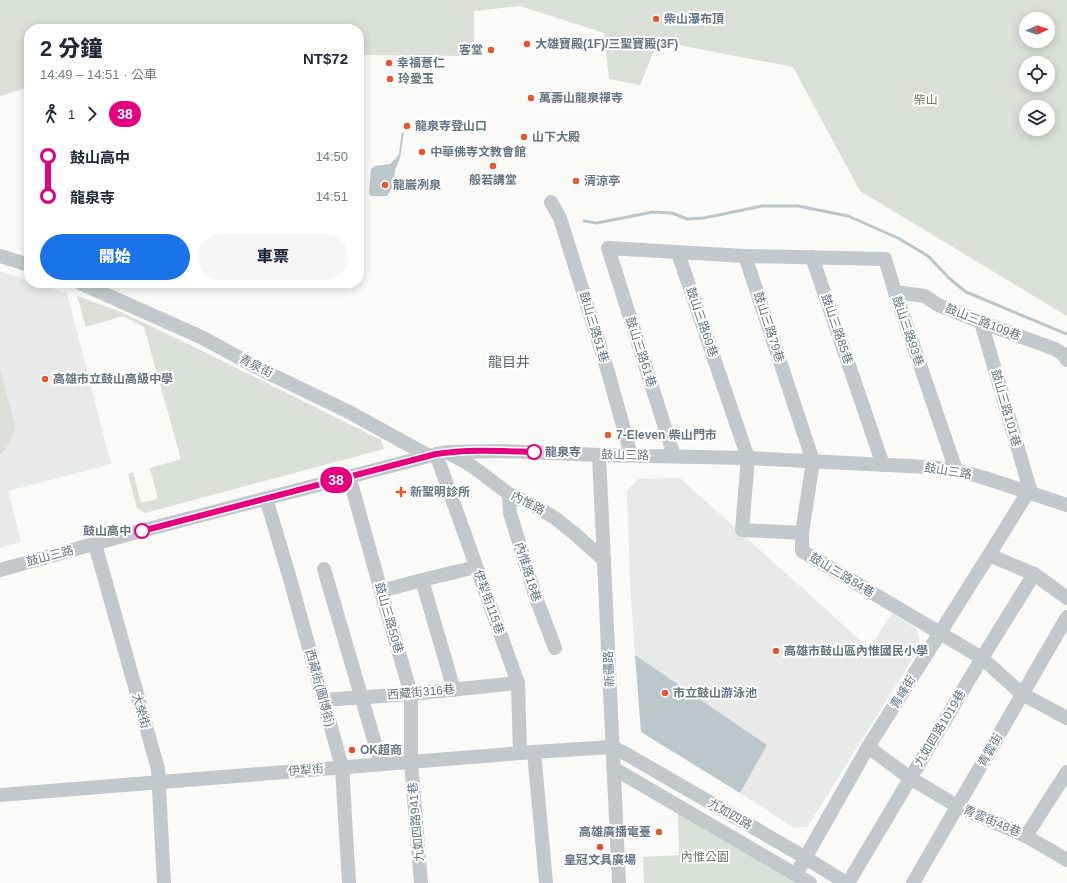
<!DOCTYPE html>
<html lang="zh-TW">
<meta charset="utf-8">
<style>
body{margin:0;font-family:Arial,"Noto Sans TC",sans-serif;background:#f6f6f7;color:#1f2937;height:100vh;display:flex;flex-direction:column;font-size:15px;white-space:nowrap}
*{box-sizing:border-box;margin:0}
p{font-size:13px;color:#747a83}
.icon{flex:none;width:22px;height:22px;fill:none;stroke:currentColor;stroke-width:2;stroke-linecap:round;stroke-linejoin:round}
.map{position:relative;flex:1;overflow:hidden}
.drawer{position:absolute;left:24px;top:24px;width:340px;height:264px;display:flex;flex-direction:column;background:#fff;border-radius:16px;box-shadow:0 2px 10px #0003}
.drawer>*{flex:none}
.badge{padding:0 8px;border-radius:13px;font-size:14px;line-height:26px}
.needle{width:26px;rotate:87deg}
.fabs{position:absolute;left:1019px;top:12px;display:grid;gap:8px}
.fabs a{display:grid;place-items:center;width:36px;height:36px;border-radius:50%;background:#fff;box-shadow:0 2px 10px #0003;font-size:20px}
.map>.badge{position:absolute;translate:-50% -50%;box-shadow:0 0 0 2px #fff}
.legs{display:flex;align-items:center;gap:6px;height:44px;padding:0 16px;font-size:13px}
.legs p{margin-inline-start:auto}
.headline{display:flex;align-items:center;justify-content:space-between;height:68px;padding:0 16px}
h1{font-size:22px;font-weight:800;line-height:30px}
.primary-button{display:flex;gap:8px;margin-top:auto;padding:8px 16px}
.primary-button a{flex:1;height:46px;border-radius:24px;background:#1a73e8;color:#fff;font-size:16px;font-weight:800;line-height:46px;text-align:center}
.primary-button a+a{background:#f6f6f7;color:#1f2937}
ul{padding:0 16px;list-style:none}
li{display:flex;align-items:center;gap:14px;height:40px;font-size:15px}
li i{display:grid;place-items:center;width:6px;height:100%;margin:0 5px;background:currentColor}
li i::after{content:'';width:10px;height:10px;margin:-5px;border:3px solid;border-radius:50%;background:#fff}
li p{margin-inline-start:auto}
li:first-child i{background:linear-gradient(#0000 50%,currentColor 0)}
li:last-child i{background:linear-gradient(currentColor 50%,#0000 0)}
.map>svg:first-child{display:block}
.built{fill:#e8e9e9}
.green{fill:#dadfd7;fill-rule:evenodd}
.water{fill:#bbc7cb}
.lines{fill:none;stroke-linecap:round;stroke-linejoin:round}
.stream{stroke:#bbc7cb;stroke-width:3}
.minor{stroke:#c3c8cc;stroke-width:14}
.line-1-casing{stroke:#fff;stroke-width:9}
.line-1{stroke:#e6007e;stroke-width:6}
.poi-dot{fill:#e4572e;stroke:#fff;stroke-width:1.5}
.stop-1-dot{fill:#fff;stroke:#e6007e;stroke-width:2}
.labels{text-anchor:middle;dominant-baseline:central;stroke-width:4;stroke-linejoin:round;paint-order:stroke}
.poi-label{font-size:12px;font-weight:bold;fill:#657683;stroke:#fff;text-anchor:start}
.park-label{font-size:12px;fill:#687a64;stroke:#fff}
.street-label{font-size:12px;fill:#657683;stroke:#fff}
.stop-label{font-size:12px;font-weight:bold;fill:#657683;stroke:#fff;text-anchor:start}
.quarter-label{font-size:14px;fill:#57646e;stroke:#fff}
</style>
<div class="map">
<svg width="1067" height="883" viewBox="0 0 1067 883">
<rect width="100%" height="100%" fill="#fafaf8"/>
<!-- built -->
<g class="built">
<polygon points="0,271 29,281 29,283 36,283 67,293 111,464 8,491 21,541 18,543 0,548"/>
<polygon points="680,478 869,648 892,613 917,629 920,647 808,826 794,828 740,793 767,745 635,655 630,583 627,491 638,479"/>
</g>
<!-- green -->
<g class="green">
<path d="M0,0H1067V316L860,191L793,67L658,41L640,85L609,79L604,33L520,6L474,11V56L359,55V29H29V87L0,96ZM1026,19H1048V41H1026ZM1026,63H1048V85H1026ZM1026,107H1048V129H1026Z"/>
<polygon points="77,296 121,312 182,341 381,440 384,449 145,513 137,508 128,474 133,472 141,503 158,499 150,468 181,459 144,327 123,316 86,327"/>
<polygon points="0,369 16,429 6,448 0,455"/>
<polygon points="678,811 798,883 644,883 643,857 679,855"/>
</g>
<!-- water -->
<g class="water">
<polygon points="402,132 404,132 400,158 395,170 393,187 387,196 371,196 369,193 371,169 375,166 390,164 397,157 399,153"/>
<polygon points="635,655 767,745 740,793 641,732"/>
</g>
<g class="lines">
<!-- stream -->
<polyline class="stream" points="584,221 597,223 653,212 672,213 687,219 704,218 762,206 798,206 848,216 898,238 928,256 950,279 966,292 1067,334"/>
<!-- minor -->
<g class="minor">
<polyline points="551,202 560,218 608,372 631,455"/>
<polyline points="678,253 748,458 742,530 802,533"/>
<polyline points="0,256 29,265"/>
<polyline points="745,256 813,461 802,533 802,551 982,658 1022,694 1067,718"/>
<polyline points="812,257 883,465"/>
<polyline points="80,283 201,337 264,371 347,411 429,456"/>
<polyline points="895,292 925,296 938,305 981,322 1055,349 1063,354 1067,360"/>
<polyline points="981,322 1031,493"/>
<polyline points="447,452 472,466 509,494 533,505 555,518 575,534 604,560"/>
<polyline points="436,454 518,683 520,753"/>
<polyline points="599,455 619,883"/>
<polyline points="674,456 608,248 745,256 885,259 895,292 956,470"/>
<polyline points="349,476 381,591 411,694 411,762 421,883"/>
<polyline points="509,494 510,513 536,598 555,648"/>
<polyline points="266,498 290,579 342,767 349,883"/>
<polyline points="95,544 158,769 164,883"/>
<polyline points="989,555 1034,574 1067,598"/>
<polyline points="324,569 381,764"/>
<polyline points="0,570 137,532 429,456 447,452 503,451 599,455 748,458 928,467 956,470 985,478 1067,505"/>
<polyline points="422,580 454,690"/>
<polyline points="381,591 422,580 476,567"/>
<polyline points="323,700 411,694 518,683"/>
<polyline points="868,747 910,778 957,806 1026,836"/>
<polyline points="534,752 546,883"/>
<polyline points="613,768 810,883"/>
<polyline points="1067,772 1026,836 1067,860"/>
<polyline points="0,795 534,752 612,747 628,755 806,858 846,883"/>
<polyline points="796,874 868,747 989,555 1028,492"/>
<polyline points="848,883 982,658 1034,574"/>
<polyline points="913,883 1067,617"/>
</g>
</g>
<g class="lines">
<!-- line-1 casing -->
<g class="line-1-casing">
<path id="line-1" d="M142,531L436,454C468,449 501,451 534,452"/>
</g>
<!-- line-1 -->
<use href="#line-1" class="line-1"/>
</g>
<!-- markers -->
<g class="poi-dot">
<circle cx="656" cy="19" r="4"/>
<circle cx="527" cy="44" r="4"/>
<circle cx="491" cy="50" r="4"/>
<circle cx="389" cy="63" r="4"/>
<circle cx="390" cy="79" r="4"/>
<circle cx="531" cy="98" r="4"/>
<circle cx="407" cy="126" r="4"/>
<circle cx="524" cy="137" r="4"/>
<circle cx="422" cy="152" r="4"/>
<circle cx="493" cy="166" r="4"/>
<circle cx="576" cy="181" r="4"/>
<circle cx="385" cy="185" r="4"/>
<circle cx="45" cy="379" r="4"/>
<circle cx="608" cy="435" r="4"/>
<path d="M399 486h4v4h4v4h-4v4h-4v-4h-4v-4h4z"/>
<circle cx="776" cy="651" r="4"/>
<circle cx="665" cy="693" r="4"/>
<circle cx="352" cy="750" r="4"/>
<circle cx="659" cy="832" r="4"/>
<circle cx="600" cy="847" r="4"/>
</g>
<g class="stop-1-dot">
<circle cx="534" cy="452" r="7"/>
<circle cx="142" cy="531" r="7"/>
</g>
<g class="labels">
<!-- poi labels -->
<g class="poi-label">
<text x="664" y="19">柴山瀑布頂</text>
<text x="535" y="44">大雄寶殿(1F)/三聖寶殿(3F)</text>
<text x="483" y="50" text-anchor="end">客堂</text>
<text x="397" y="63">幸福薏仁</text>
<text x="398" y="79">玲愛玉</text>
<text x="539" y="98">萬壽山龍泉禪寺</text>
<text x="415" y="126">龍泉寺登山口</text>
<text x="532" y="137">山下大殿</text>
<text x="430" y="152">中華佛寺文教會館</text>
<text x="493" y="180" text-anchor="middle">般若講堂</text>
<text x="584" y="181">清涼亭</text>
<text x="393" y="185">龍巖冽泉</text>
<text x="53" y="379">高雄市立鼓山高級中學</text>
<text x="616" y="435">7-Eleven 柴山門市</text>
<text x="410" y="492">新聖明診所</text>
<text x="784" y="651">高雄市鼓山區內惟國民小學</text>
<text x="673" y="693">市立鼓山游泳池</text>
<text x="360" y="750">OK超商</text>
<text x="651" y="832" text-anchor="end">高雄廣播電臺</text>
<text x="600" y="860" text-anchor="middle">皇冠文具廣場</text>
</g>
<!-- park labels -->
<g class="park-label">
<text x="926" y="100">柴山</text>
<text x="705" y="857">內惟公園</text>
</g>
<!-- street labels -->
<g class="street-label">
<text transform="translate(702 322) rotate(71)">鼓山三路69巷</text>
<text transform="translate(983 322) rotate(21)">鼓山三路109巷</text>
<text transform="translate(594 327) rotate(73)">鼓山三路51巷</text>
<text transform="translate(769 327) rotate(72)">鼓山三路79巷</text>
<text transform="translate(837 329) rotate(71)">鼓山三路85巷</text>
<text transform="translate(908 331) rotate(71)">鼓山三路93巷</text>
<text transform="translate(641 352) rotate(72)">鼓山三路61巷</text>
<text transform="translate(256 366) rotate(27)">青泉街</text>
<text transform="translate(1006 408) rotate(74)">鼓山三路101巷</text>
<text transform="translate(625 455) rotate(1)">鼓山三路</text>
<text transform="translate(948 471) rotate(9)">鼓山三路</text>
<text transform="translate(528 503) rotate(28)">內惟路</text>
<text transform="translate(50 556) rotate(-15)">鼓山三路</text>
<text transform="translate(528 572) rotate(73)">內惟路18巷</text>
<text transform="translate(842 575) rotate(31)">鼓山三路84巷</text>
<text transform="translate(489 602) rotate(70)">伊犁街115巷</text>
<text transform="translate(389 618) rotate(74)">鼓山三路50巷</text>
<text transform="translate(609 669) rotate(-93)">新疆路</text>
<text transform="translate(320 688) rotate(75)">西藏街(圖博街)</text>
<text transform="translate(421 692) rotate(-5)">西藏街316巷</text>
<text transform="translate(903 692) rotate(-58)">青峰街</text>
<text transform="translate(141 711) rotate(74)">大榮街</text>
<text transform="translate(940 728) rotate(-59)">九如四路1019巷</text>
<text transform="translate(990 750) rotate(-60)">青雲街</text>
<text transform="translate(306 770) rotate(-5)">伊犁街</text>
<text transform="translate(730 814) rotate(30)">九如四路</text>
<text transform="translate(992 821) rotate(23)">青雲街48巷</text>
<text transform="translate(416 822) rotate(-95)">九如四路941巷</text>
</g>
<!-- stop labels -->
<g class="stop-label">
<text x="545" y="452">龍泉寺</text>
<text x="131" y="531" text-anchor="end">鼓山高中</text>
</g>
<!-- quarter labels -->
<g class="quarter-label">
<text x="509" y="362">龍目井</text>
</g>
</g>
</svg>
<div class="fabs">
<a><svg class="needle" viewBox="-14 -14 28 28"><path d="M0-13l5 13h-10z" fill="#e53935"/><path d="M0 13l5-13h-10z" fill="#747a83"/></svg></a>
<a><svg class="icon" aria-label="locate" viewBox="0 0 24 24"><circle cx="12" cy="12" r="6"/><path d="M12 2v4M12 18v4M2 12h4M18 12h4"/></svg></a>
<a><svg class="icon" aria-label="layers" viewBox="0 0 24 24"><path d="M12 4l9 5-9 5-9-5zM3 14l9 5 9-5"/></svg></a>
</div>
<b class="badge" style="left:336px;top:480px;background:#e6007e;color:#fff">38</b>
<section class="drawer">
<div class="headline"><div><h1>2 分鐘</h1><p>14:49 – 14:51 · 公車</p></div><b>NT$72</b></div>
<div class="legs"><svg class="icon" aria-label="walk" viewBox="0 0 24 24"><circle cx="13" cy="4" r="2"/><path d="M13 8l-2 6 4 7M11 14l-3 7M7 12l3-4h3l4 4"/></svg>1<svg class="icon" aria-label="forward" viewBox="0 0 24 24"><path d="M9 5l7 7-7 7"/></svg><b class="badge" style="background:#e6007e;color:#fff">38</b></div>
<ul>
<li><i style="color:#e6007e"></i><b>鼓山高中</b><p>14:50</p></li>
<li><i style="color:#e6007e"></i><b>龍泉寺</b><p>14:51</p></li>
</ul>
<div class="primary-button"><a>開始</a><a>車票</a></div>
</section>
</div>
